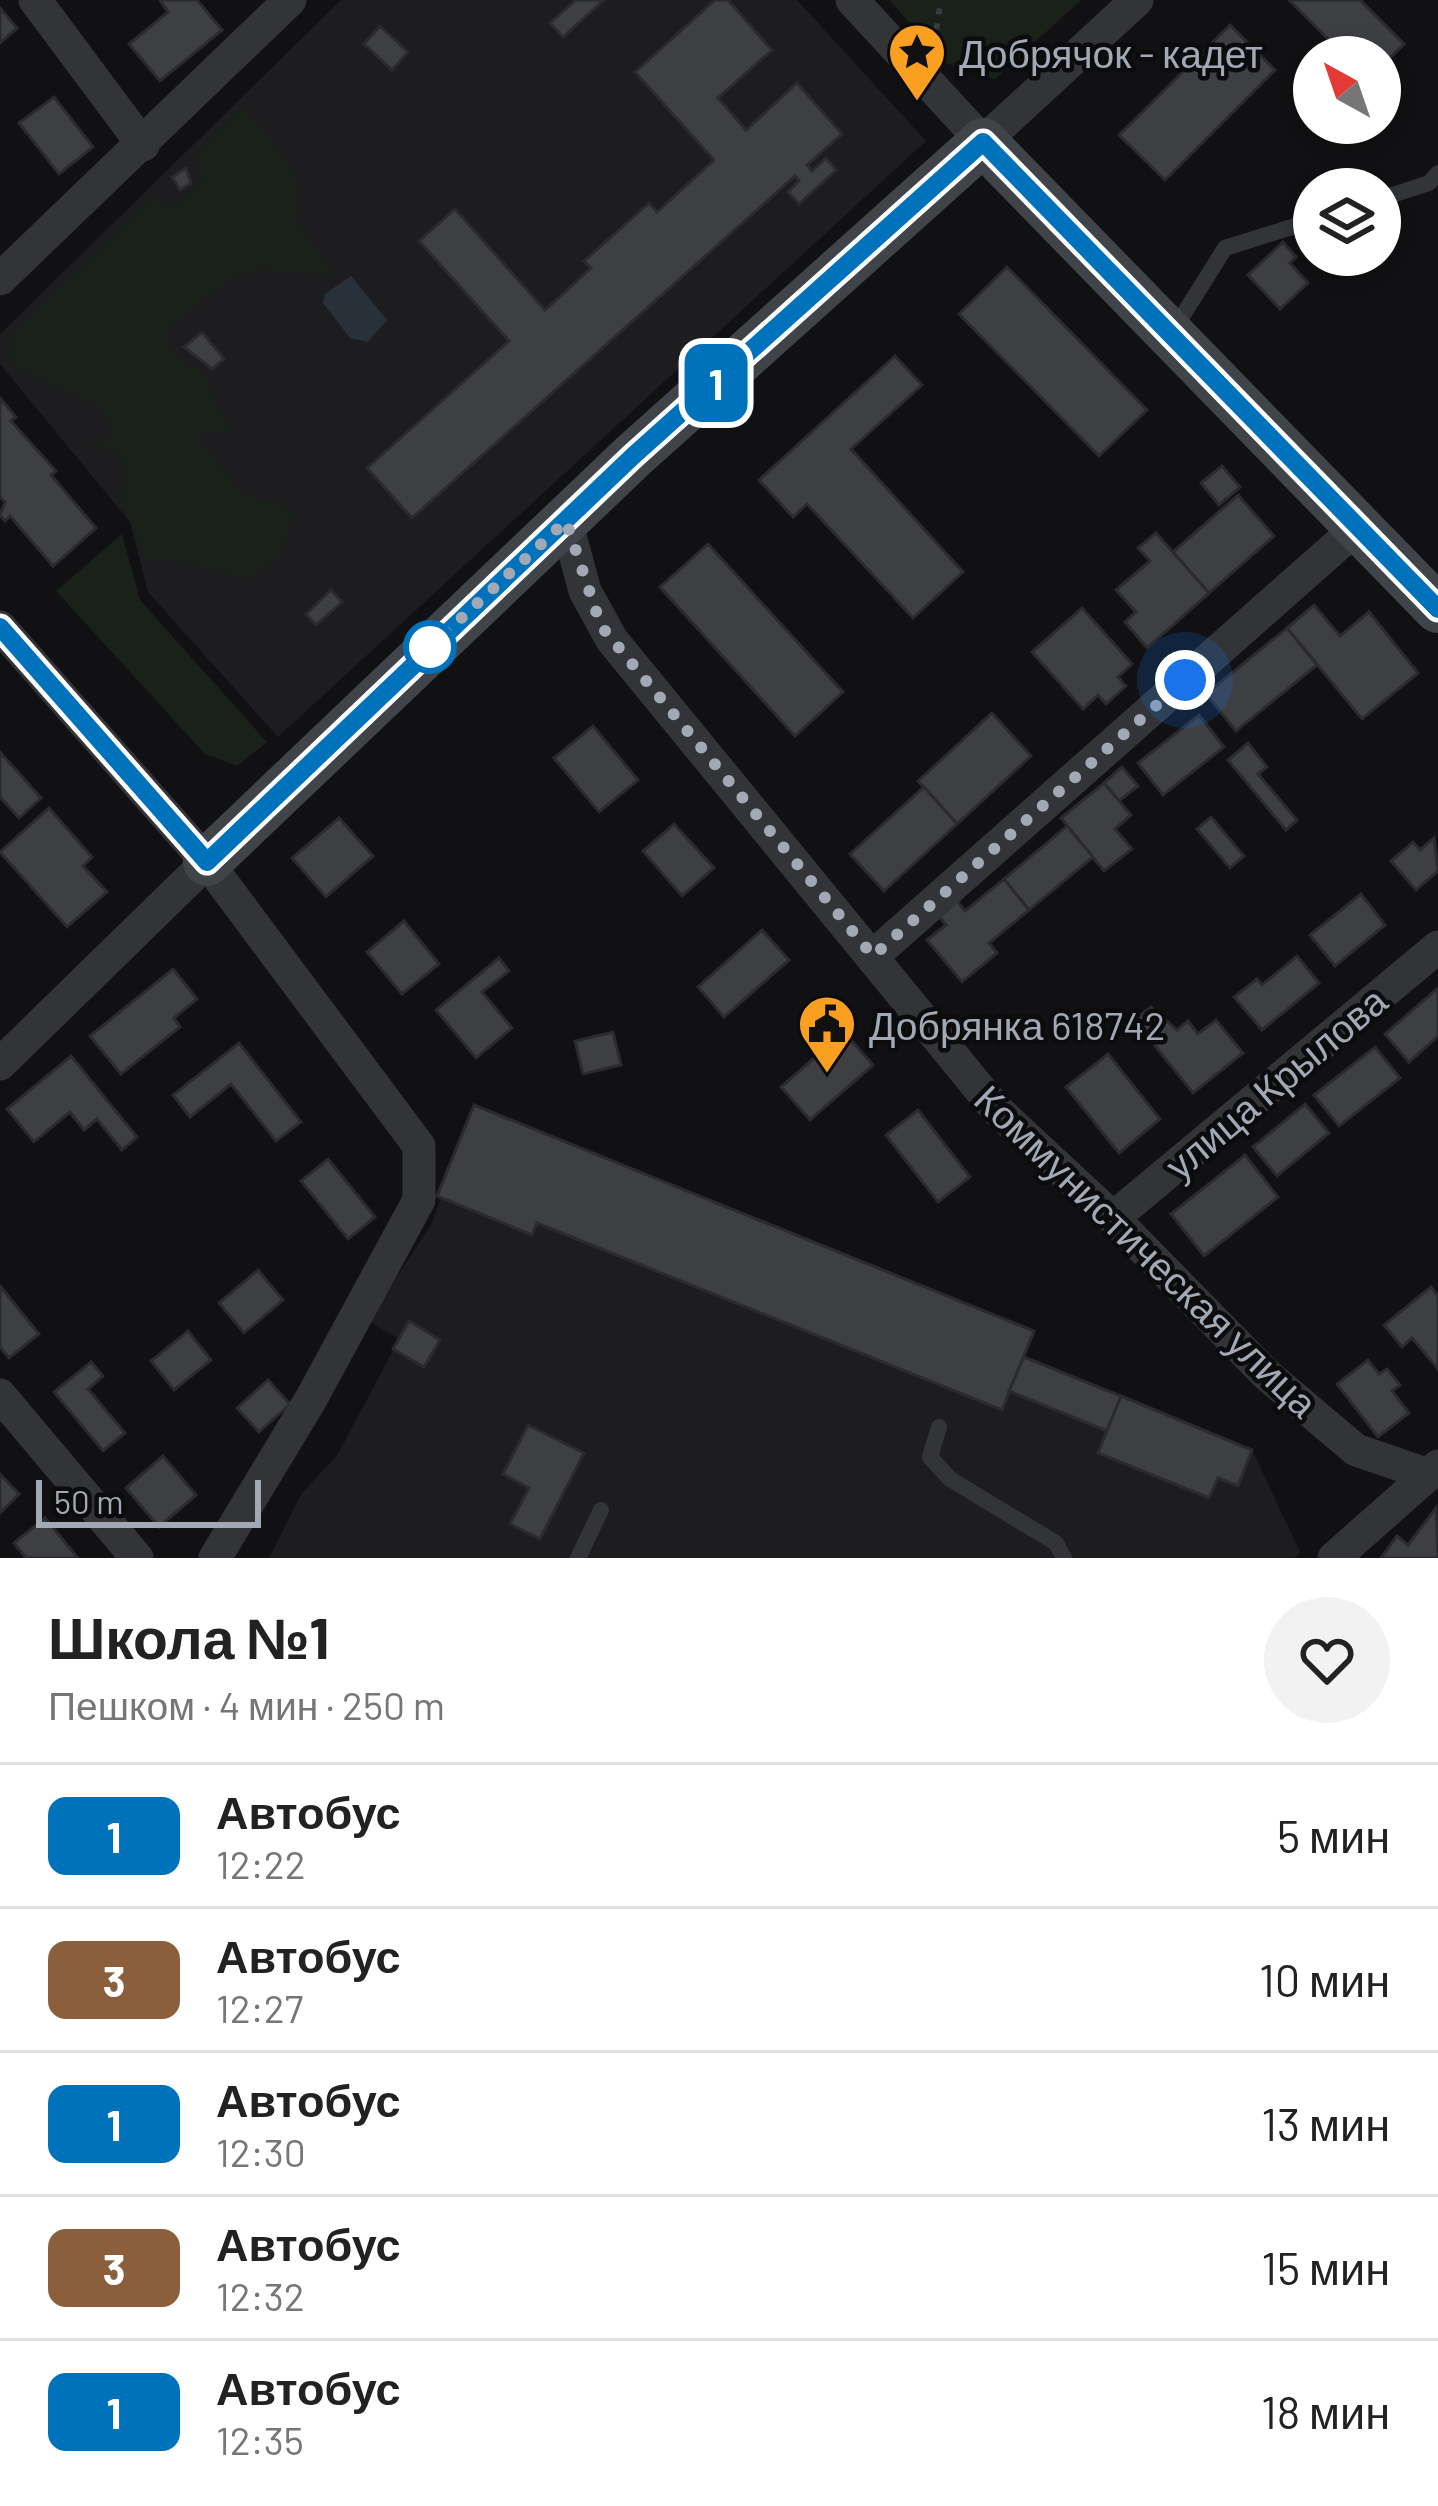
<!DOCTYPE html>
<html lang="ru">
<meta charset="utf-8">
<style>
body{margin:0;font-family:Barlow,sans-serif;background:#f2f2f2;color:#222;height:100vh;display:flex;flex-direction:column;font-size:45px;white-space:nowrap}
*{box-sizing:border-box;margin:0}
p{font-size:39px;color:#767676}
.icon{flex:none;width:66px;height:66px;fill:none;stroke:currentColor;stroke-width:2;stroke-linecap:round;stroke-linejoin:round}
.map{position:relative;height:1558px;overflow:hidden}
.sheet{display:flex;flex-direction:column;background:#fff;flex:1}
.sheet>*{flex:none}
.badge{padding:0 24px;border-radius:18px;font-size:42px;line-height:78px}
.needle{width:78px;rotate:320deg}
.fabs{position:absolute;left:1293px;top:36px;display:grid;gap:24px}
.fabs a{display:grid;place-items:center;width:108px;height:108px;border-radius:50%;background:#fff;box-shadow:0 6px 18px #0003;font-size:60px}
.scale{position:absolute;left:36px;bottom:30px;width:225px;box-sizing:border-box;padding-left:12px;border:6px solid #a2a9b4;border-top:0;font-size:33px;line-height:42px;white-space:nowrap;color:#a2a9b4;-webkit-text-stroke:9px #0c0c0e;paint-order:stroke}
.you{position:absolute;width:60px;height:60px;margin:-30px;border:9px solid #fff;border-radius:50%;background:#1a73e8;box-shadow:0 0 0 18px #1a73e833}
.map>.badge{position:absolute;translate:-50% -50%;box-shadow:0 0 0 6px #fff}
.round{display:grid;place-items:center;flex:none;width:126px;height:126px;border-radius:63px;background:#f2f2f2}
.headline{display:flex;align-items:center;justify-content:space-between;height:204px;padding:0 48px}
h1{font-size:57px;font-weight:700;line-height:90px}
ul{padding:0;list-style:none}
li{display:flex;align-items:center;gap:36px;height:144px;padding:0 48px;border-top:3px solid #e0e0e0}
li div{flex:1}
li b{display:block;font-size:45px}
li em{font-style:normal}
li .badge{min-width:132px;font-weight:700;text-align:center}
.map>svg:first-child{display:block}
.built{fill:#1d1d20}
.green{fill:#19211a}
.water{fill:#273137}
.building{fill:#3d3f43;stroke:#2b2b2f;stroke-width:3}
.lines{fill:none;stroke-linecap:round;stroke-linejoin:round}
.path{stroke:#383b3f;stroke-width:6;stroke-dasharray:6 9;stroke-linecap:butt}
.lane{stroke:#323438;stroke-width:16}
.street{stroke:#323438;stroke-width:33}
.secondary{stroke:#404348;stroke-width:48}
.line-casing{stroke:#fff;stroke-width:27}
.line{stroke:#0072bc;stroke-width:18}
.walk{stroke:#a2a9b4;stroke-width:12;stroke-dasharray:0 21.6}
.stop-dot{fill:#fff;stroke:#0072bc;stroke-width:6}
.labels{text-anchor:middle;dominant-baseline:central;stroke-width:9;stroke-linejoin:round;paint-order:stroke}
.poi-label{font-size:39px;fill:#a2a9b4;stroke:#0c0c0e;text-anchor:start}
.street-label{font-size:39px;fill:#a2a9b4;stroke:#0c0c0e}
</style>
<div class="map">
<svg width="1438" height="1558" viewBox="0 0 1438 1558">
<rect width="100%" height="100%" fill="#111113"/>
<!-- built -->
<g class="built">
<polygon points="341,0 797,0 926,141 278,737 148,592 130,522 0,364 0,334"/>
<polygon points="474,1105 1034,1331 1024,1358 1252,1450 1300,1552 1295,1558 269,1558 301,1494 338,1454 399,1339 368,1321 432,1223"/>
</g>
<!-- green -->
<g class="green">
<polygon points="889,0 1081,0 995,79 946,63"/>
<path d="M244,107L283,154L300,185L297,221L337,276L258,269L232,277L169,328C167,352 180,365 202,370L231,433L202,432L199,441L247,497L275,499L296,515L287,528L282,557L244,580C216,568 176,559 145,558L122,501L126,464L119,454L89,443L109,438L112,425L98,406L11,364L10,337L155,197L172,210L204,179L195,155Z"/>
<polygon points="122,534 140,600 267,742 237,766 205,754 56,591"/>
</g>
<!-- water -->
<polygon class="water" points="351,276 387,320 368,342 350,338 323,303 325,294"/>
<!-- building -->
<g class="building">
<polygon points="197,0 222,30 160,81 129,44 168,12 160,0"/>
<polygon points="576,0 604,0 563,37 550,23"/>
<polygon points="715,0 728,0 772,50 718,98 746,130 797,83 842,134 807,165 812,171 826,158 836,170 799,204 788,192 799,181 795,176 412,518 367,468 509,341 419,241 455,209 545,310 591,268 584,261 649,203 657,212 714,160 635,72"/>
<polygon points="1289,0 1360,0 1404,44 1380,68 1380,57 1346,57"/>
<polygon points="0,8 17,28 0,43"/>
<polygon points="1230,25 1275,70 1165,180 1119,135"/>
<polygon points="380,26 408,52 392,70 364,44"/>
<polygon points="54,97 93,147 59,174 19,123"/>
<polygon points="186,168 191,183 180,190 172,177"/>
<polygon points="1283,242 1296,257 1290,263 1308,283 1280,309 1248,275"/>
<polygon points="1007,267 1147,410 1099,456 959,314"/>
<polygon points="202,332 224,359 212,369 184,347"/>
<polygon points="895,356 922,385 851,449 963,572 913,618 807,504 793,517 759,480"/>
<polygon points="0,398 16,417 11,421 56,471 51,475 96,528 53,566 10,516 5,521 0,515 5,502 0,497"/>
<polygon points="1222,466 1240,487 1219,505 1201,483"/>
<polygon points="1238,495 1274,536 1209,593 1173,552"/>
<polygon points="1156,533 1209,593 1147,648 1125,622 1136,612 1116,590 1150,561 1138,548"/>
<polygon points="708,544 843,692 795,736 660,587"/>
<polygon points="331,590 342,602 316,625 306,614"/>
<polygon points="1314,605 1340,636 1369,612 1418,673 1362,719 1287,628"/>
<polygon points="1082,608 1132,664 1118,677 1126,686 1106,704 1098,695 1083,709 1032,652"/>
<polygon points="1287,628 1317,665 1236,731 1206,694"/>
<polygon points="992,713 1031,756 957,824 918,781"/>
<polygon points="1199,715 1224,747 1163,795 1138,763"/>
<polygon points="593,726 638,780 599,812 554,758"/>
<polygon points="1248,743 1267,767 1258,774 1297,820 1286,830 1228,760"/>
<polygon points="0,752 41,798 19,818 0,797"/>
<polygon points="1122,767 1138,786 1119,801 1104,783"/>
<polygon points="1104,783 1131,815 1115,829 1132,849 1104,871 1061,818"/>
<polygon points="924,787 957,824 884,891 850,854"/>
<polygon points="49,808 92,857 83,866 107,892 67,927 0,852"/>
<polygon points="1211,817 1244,856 1230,868 1197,829"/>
<polygon points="339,818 373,856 326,897 292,858"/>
<polygon points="674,824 714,868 682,896 643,851"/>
<polygon points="1067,826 1093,857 1029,910 1004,879"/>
<polygon points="1434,838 1438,871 1416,890 1391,861 1413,842 1420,850"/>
<polygon points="1004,879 1029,910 989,943 997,953 962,982 927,940 946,925 939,916 957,901 965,911"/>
<polygon points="1361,894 1385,925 1335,966 1310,935"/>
<polygon points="404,921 439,964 402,994 367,952"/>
<polygon points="762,930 789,960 724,1017 698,987"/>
<polygon points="1297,956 1319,983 1262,1030 1234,997 1257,979 1262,985"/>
<polygon points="499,958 509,971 482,992 512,1028 476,1058 436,1010"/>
<polygon points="173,969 197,999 174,1018 180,1027 121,1074 90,1036"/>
<polygon points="1438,988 1438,1036 1409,1062 1385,1034"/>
<polygon points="1151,1007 1177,1030 1188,1021 1198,1034 1216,1020 1243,1053 1193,1093 1134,1020"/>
<polygon points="613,1032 621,1065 583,1074 575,1041"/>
<polygon points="844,1032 873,1065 810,1120 781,1087"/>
<polygon points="239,1043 301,1122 276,1141 231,1084 190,1117 173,1095"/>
<polygon points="1375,1047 1400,1078 1339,1126 1314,1095"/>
<polygon points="1108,1054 1160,1119 1119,1153 1066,1087"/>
<polygon points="71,1056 137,1137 122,1150 97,1119 84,1130 70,1112 34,1142 7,1109"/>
<polygon points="1305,1104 1329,1133 1277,1176 1253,1147"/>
<polygon points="474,1105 1034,1331 1002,1410 537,1223 532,1235 437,1196"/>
<polygon points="918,1110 970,1177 938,1202 886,1135"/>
<polygon points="1245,1155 1278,1197 1204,1256 1171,1214"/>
<polygon points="328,1159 375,1217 348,1239 301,1181"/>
<polygon points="258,1270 283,1300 244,1333 219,1303"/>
<polygon points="0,1286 39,1334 9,1358 0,1347"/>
<polygon points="1431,1287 1438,1296 1438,1369 1412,1338 1402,1347 1384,1325"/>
<polygon points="409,1321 440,1340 424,1367 393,1349"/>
<polygon points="188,1331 211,1360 174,1390 151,1361"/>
<polygon points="1024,1357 1121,1396 1107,1431 1009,1391"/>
<polygon points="1368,1360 1379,1374 1387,1369 1400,1385 1392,1391 1409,1413 1378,1437 1337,1384"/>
<polygon points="91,1362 103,1376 88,1389 125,1433 103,1451 54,1392"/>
<polygon points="268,1380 290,1404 259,1432 237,1408"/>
<polygon points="1121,1396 1252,1450 1238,1486 1218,1478 1209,1498 1098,1453"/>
<polygon points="528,1425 584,1453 540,1539 510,1524 529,1488 503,1474"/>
<polygon points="163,1456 196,1495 159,1527 126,1488"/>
<polygon points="0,1474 19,1494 0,1513"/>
<polygon points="1436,1508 1438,1558 1381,1558 1397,1536 1408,1545"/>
<polygon points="45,1518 78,1558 26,1558 14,1543"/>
</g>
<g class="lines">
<!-- path -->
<polyline class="path" points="934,44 941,0"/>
<!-- lane -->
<g class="lane">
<polyline points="1380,199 1429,183 1438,173"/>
<polyline points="1173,331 1225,248 1314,220"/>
<polyline points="939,1427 930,1457 950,1479 1056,1543 1064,1558"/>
<polyline points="578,1558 601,1510"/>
</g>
<!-- street -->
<g class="street">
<polyline points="35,0 143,145"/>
<polyline points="852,0 983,142 1137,0"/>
<polyline points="0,279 290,0"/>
<polyline points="566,521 585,591 612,640 997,1110 1113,1218 1266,1374 1356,1450 1429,1475"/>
<polyline points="0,627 207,862 419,1146 419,1200 311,1399 215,1558"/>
<polyline points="873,956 1358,527"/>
<polyline points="0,1064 207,862"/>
<polyline points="1113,1218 1438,947"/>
<polyline points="0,1395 137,1558"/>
<polyline points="1334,1558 1438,1466"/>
</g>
<!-- secondary -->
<polyline class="secondary" points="207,862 633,456 983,142 1438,609"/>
</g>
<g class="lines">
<!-- line casing -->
<g class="line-casing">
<polyline id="line" points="0,627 207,862 633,456 983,142 1438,609"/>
</g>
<!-- line -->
<use href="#line" class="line"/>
<!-- walk -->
<polyline class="walk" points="430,647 566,521 601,626 873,956 1185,680"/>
</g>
<!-- icons -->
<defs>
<g id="sight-pin" transform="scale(3)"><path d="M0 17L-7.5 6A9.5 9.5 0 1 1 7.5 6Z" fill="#fb9f21" stroke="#0c0c0e"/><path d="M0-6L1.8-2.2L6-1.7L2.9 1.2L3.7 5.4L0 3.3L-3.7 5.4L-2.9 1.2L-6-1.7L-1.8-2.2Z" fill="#111"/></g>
<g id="civic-pin" transform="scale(3)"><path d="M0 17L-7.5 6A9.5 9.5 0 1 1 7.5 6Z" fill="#fb9f21" stroke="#0c0c0e"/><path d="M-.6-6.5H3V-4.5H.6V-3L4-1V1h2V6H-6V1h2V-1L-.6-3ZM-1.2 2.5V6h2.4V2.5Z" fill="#111"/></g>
</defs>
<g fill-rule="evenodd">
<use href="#sight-pin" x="917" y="52"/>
<use href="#civic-pin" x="827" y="1024"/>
</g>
<!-- markers -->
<circle class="stop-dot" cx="430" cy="647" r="24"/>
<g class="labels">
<!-- poi labels -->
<g class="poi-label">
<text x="959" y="52">Добрячок - кадет</text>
<text x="869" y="1024">Добрянка 618742</text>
</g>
<!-- street labels -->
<g class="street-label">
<text transform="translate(1275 1082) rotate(-40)">улица Крылова</text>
<text transform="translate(1147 1250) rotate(44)">Коммунистическая улица</text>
</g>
</g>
</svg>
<div class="fabs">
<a><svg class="needle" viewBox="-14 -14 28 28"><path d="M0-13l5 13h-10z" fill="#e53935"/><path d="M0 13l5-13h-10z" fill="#767676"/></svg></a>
<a><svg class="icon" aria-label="layers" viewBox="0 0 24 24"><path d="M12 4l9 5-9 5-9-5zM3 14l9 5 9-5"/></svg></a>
</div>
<div class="scale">50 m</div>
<div class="you" style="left:1185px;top:680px"></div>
<b class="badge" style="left:716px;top:383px;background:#0072bc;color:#fff">1</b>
</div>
<section class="sheet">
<div class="headline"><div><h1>Школа №1</h1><p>Пешком · 4 мин · 250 m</p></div><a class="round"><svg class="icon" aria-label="heart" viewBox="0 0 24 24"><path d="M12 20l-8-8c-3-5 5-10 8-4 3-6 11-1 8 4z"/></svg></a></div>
<ul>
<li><span class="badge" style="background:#0072bc;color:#fff">1</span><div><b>Автобус</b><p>12:22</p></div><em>5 мин</em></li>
<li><span class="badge" style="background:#8b5e3c;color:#fff">3</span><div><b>Автобус</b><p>12:27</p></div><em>10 мин</em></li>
<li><span class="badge" style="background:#0072bc;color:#fff">1</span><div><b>Автобус</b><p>12:30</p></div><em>13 мин</em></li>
<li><span class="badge" style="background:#8b5e3c;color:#fff">3</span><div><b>Автобус</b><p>12:32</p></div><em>15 мин</em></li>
<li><span class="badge" style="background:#0072bc;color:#fff">1</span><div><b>Автобус</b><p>12:35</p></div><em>18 мин</em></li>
</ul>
</section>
